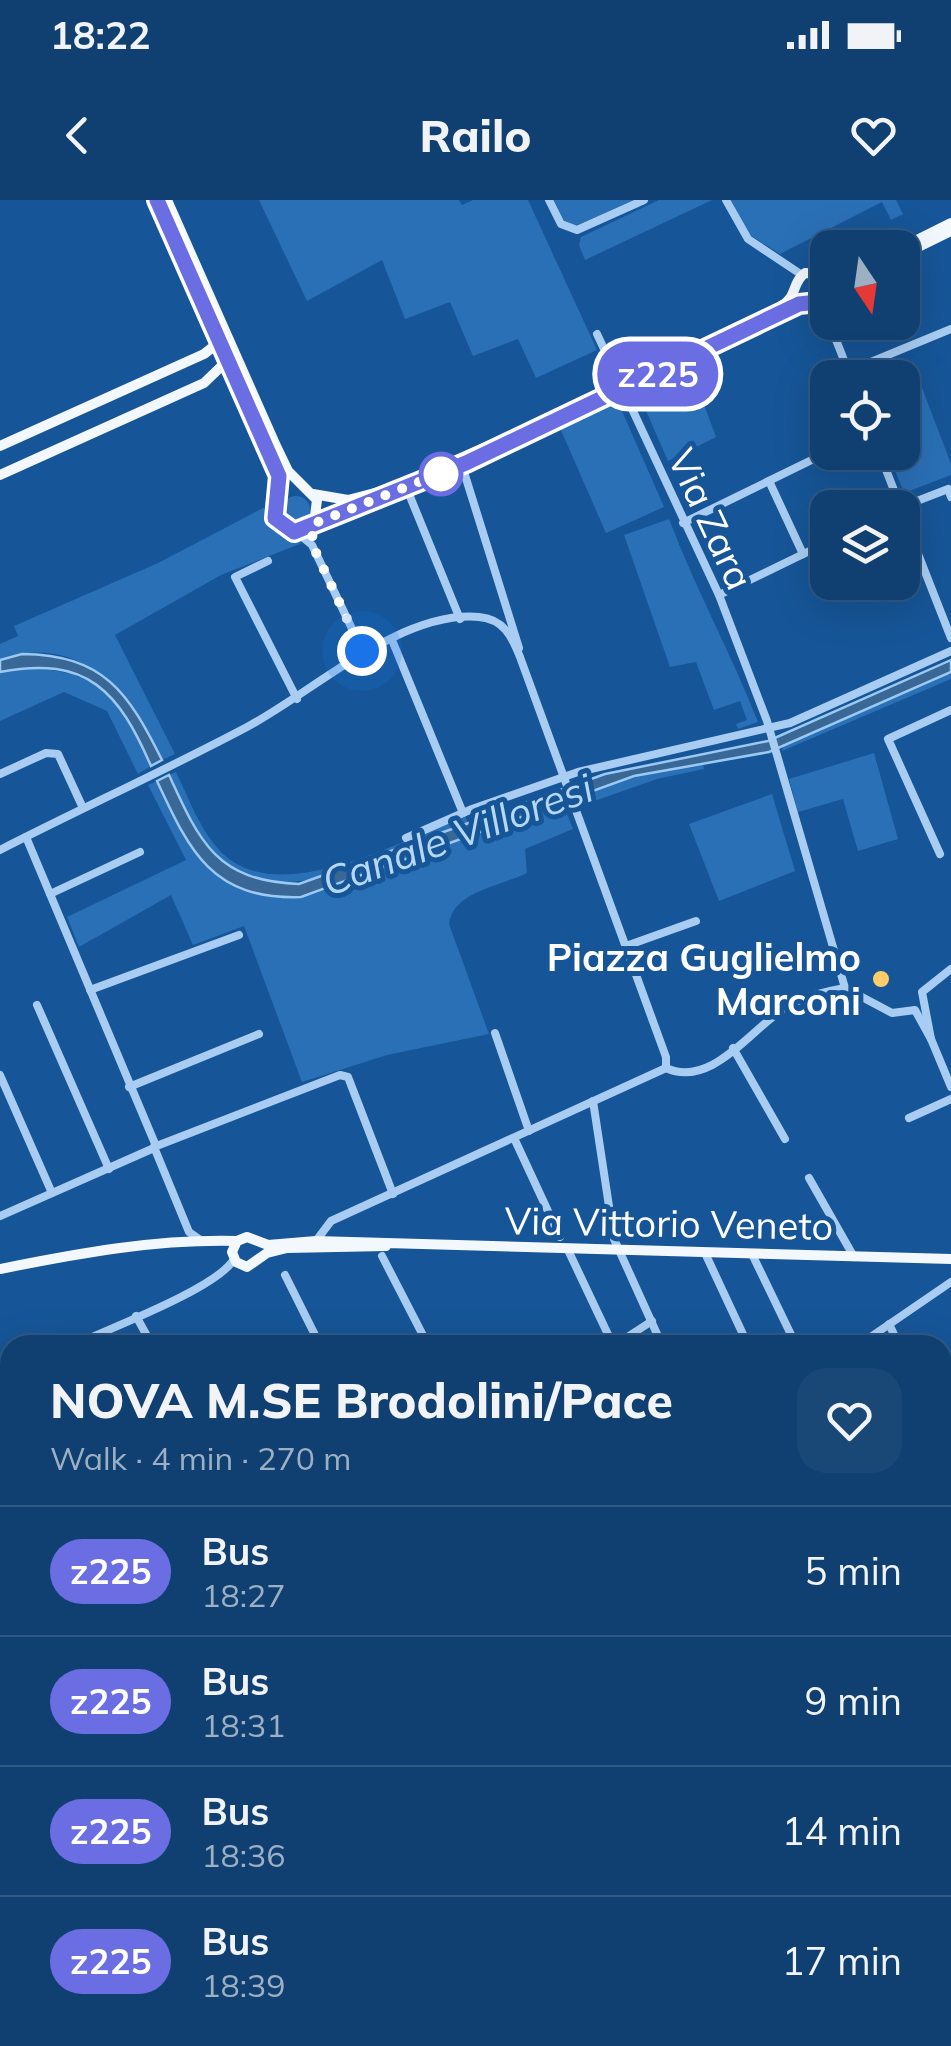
<!DOCTYPE html>
<meta charset="utf-8">
<style>
body{margin:0;font-family:Mulish,sans-serif;background:#194776;color:#f1f3f6;height:100vh;display:flex;flex-direction:column;font-size:38px;white-space:nowrap}
*{box-sizing:border-box;margin:0}
p{font-size:32px;color:#9cafc3}
.icon{flex:none;width:55px;height:55px;fill:none;stroke:currentColor;stroke-width:2;stroke-linecap:round;stroke-linejoin:round}
.map{position:relative;flex:1;overflow:hidden}
.side{position:absolute;left:0px;top:1135px;width:952px;height:712px;display:flex;flex-direction:column;background:#104071;border-radius:30px 30px 0 0;box-shadow:0 10px 40px #0002,0 0 0 2px #305984}
.side>*{flex:none}
.badge{padding:0 20px;border-radius:32px;font-size:35px;line-height:65px}
.needle{width:65px;rotate:167deg}
.tools{position:absolute;left:810px;top:30px;display:grid;gap:20px}
.tools a{display:grid;place-items:center;width:110px;height:110px;border-radius:20px;background:#104071;box-shadow:0 10px 40px #0002,0 0 0 2px #305984;font-size:50px}
.you{position:absolute;width:50px;height:50px;margin:-25px;border:8px solid #fff;border-radius:50%;background:#1a73e8;box-shadow:0 0 0 15px #1a73e833}
.map>.badge{position:absolute;translate:-50% -50%;box-shadow:0 0 0 5px #fff}
.round{display:grid;place-items:center;flex:none;width:105px;height:105px;border-radius:30px;background:#194776}
.summary{display:flex;align-items:center;justify-content:space-between;height:170px;padding:0 50px}
h1{font-size:48px;font-weight:800;line-height:75px}
ul{padding:0;list-style:none}
li{display:flex;align-items:center;gap:30px;height:130px;padding:0 50px;border-top:2px solid #305984}
li div{flex:1}
li b{display:block;font-size:38px}
li em{font-style:normal}
li .badge{min-width:110px;font-weight:700;text-align:center}
.status{display:flex;justify-content:space-between;align-items:center;height:70px;padding:0 50px;background:#104071;direction:ltr}
.status svg{height:28px;fill:currentColor}
header{display:flex;justify-content:space-between;align-items:center;height:130px;padding:0 50px;background:#104071;font-size:45px;font-weight:800}
.map>svg:first-child{display:block}
.green{fill:#2a70b6}
.water{fill:#396796;stroke:#9bc9f4;stroke-width:2.5}
.lines{fill:none;stroke-linecap:round;stroke-linejoin:round}
.minor{stroke:#a9cdf2;stroke-width:8}
.major{stroke:#f3f8ff;stroke-width:10}
.line-casing{stroke:#fff;stroke-width:22}
.line{stroke:#6a6ee2;stroke-width:15}
.walk{stroke:#fff;stroke-width:10;stroke-dasharray:0 18}
.stop-dot{fill:#fff;stroke:#6a6ee2;stroke-width:5}
.poi-dot{fill:#ffcc69;stroke:#165597;stroke-width:4}
.labels{text-anchor:middle;dominant-baseline:central;stroke-width:10;stroke-linejoin:round;paint-order:stroke}
.street-label{font-size:38px;fill:#fff;stroke:#165597}
.poi-label{font-size:38px;font-weight:bold;fill:#fff;stroke:#165597;text-anchor:end}
.water-label{font-size:40px;font-style:italic;fill:#b5d7f8;stroke:#165597}
</style>
<div class="status"><b>18:22</b><svg viewBox="0 0 49 12"><path d="M0 12V9h3v3zM5 12V6h3v6zM10 12V3h3v9zM15 12V0h3v12zM26 1h20v11H26zM47 4h2v5h-2z"/></svg></div>
<header><svg class="icon" aria-label="back" viewBox="0 0 24 24"><path d="M15 5l-7 7 7 7"/></svg>Railo<svg class="icon" aria-label="heart" viewBox="0 0 24 24"><path d="M12 20l-8-8c-3-5 5-10 8-4 3-6 11-1 8 4z"/></svg></header>
<div class="map">
<svg width="951" height="1846" viewBox="0 0 951 1846">
<rect width="100%" height="100%" fill="#165597"/>
<!-- green -->
<g class="green">
<polygon points="259,0 459,0 462,5 473,0 528,0 597,150 536,178 518,139 473,156 450,102 405,119 382,60 307,101"/>
<polygon points="554,0 635,0 575,26 564,21"/>
<polygon points="659,0 712,0 585,60 579,45 581,37"/>
<polygon points="731,0 896,0 903,14 891,20 882,2 780,54 750,35"/>
<polygon points="689,164 716,237 668,261 637,190"/>
<polygon points="921,185 951,264 951,275 904,293 888,253 902,252 903,193"/>
<polygon points="618,202 664,307 606,333 560,228"/>
<circle cx="296" cy="310" r="14"/>
<path d="M265,307C263,333 283,335 302,343L221,375L115,435L175,554L162,560C130,497 82,430 0,460V444L18,436L14,426L158,363Z"/>
<path d="M669,319C696,390 730,451 758,522L738,529L736,524L747,520L740,501L714,510L696,462L670,467L624,335Z"/>
<path d="M23,468C101,469 122,500 151,566L138,574L107,511L64,492L0,521V472Z"/>
<polygon points="951,472 951,479 782,551 783,547"/>
<polygon points="874,553 898,639 858,651 843,599 798,612 789,579"/>
<polygon points="703,564 704,569 657,579 583,605 579,595 657,570"/>
<path d="M176,572C189,599 200,630 221,652C279,710 401,640 465,616L468,623C392,650 269,728 204,644C188,624 180,598 169,575Z"/>
<path d="M157,581C191,654 221,711 314,694L562,602L573,629L525,649L527,673C501,686 453,691 449,724L489,834L387,855L302,882L244,726L193,745L171,695L79,747L67,717L186,660L148,585Z"/>
<polygon points="772,594 795,671 719,701 689,624"/>
<polygon points="10,1246 10,1287 0,1292 0,1251"/>
<polygon points="351,1838 437,1838 443,1846 356,1846"/>
</g>
<!-- water -->
<g class="water">
<path d="M22,454C104,455 128,492 162,560L151,566C119,492 88,455 0,472V460Z"/>
<path d="M951,460V472L769,552L634,576L301,697C212,700 190,652 157,581L169,575C200,643 217,681 299,684L605,574L768,541Z"/>
</g>
<g class="lines">
<!-- minor -->
<g class="minor">
<polyline points="549,0 561,24 577,30 644,0"/>
<polyline points="726,0 748,39 802,75"/>
<polyline points="820,101 828,119"/>
<polyline points="829,122 851,178"/>
<polyline points="597,134 719,395 767,521 845,788 892,813 915,810 931,839"/>
<polyline points="849,171 951,129"/>
<polyline points="879,252 901,308"/>
<polyline points="467,263 464,272 519,448"/>
<polyline points="769,281 803,354"/>
<polyline points="409,294 460,419"/>
<polyline points="899,308 948,289 951,297"/>
<polyline points="902,313 951,438"/>
<polyline points="683,323 828,252"/>
<polyline points="296,332 312,345 365,456"/>
<polyline points="268,361 235,377 297,499"/>
<polyline points="719,395 828,342"/>
<polyline points="392,440 463,613"/>
<polyline points="0,574 46,553 58,554 83,608"/>
<polyline points="26,637 156,946"/>
<polyline points="406,638 472,609 578,572 790,523 951,451"/>
<path d="M0,650C82,608 166,570 247,527C313,492 401,410 479,417C504,419 512,437 520,457L666,857V868"/>
<polyline points="940,654 888,539 951,510"/>
<polyline points="50,694 140,652"/>
<polyline points="626,746 696,721"/>
<polyline points="951,769 922,792 931,839 951,887"/>
<polyline points="90,790 239,735"/>
<polyline points="37,805 109,969"/>
<polyline points="495,833 529,931"/>
<polyline points="733,848 785,939"/>
<path d="M666,868C714,890 755,822 793,803C808,796 828,791 845,788"/>
<polyline points="0,875 52,993"/>
<polyline points="129,887 259,834"/>
<polyline points="593,901 614,1039 662,1145"/>
<polyline points="909,918 951,899"/>
<polyline points="514,938 560,1037"/>
<polyline points="809,978 854,1057"/>
<polyline points="0,1016 154,948"/>
<polyline points="199,1039 189,1032 154,947 340,875 348,877 393,994"/>
<polyline points="316,1041 331,1021 666,868"/>
<polyline points="568,1050 613,1145"/>
<polyline points="705,1053 748,1145"/>
<polyline points="752,1054 796,1145"/>
<polyline points="382,1056 428,1145"/>
<polyline points="285,1075 320,1145"/>
<polyline points="136,1116 152,1145"/>
<polyline points="889,1124 899,1145"/>
<path d="M74,1145C108,1129 218,1088 234,1059"/>
<polyline points="345,1145 350,1145"/>
<polyline points="615,1145 652,1121"/>
<polyline points="859,1145 951,1082"/>
<polyline points="0,1179 10,1175"/>
<polyline points="942,1239 951,1257"/>
<polyline points="942,1277 951,1273"/>
<polyline points="0,1345 10,1350"/>
<polyline points="942,1360 951,1379"/>
<polyline points="0,1404 10,1399"/>
<polyline points="0,1461 10,1455"/>
<polyline points="0,1469 10,1488"/>
<polyline points="942,1527 951,1523"/>
<polyline points="0,1570 10,1564"/>
<polyline points="942,1614 951,1610"/>
<polyline points="942,1685 951,1699"/>
<polyline points="942,1756 951,1751"/>
<polyline points="347,1838 353,1846"/>
<polyline points="552,1838 557,1846"/>
<polyline points="935,1838 940,1846"/>
</g>
<!-- major -->
<g class="major">
<polyline points="157,0 279,276 275,317 293,332 480,257 799,104 818,102 828,92"/>
<polyline points="167,0 276,246 288,271 317,300 314,324"/>
<polyline points="901,48 951,23"/>
<polyline points="902,55 951,31"/>
<path d="M781,106C797,98 792,82 805,73L820,74L828,86"/>
<polyline points="0,246 204,154 213,147 216,134"/>
<polyline points="456,260 495,243"/>
<polyline points="0,275 204,183 230,158"/>
<polyline points="313,294 348,300 390,289"/>
<polyline points="386,1046 287,1048 267,1053 247,1067 236,1062 232,1052 237,1041 247,1037 268,1045 316,1041 951,1059"/>
<path d="M0,1069C80,1053 155,1039 237,1041"/>
</g>
</g>
<g class="lines">
<!-- line casing -->
<g class="line-casing">
<polyline id="line" points="157,0 279,276 275,318 294,332 466,263 799,104 818,102 828,91"/>
</g>
<!-- line -->
<use href="#line" class="line"/>
<!-- walk -->
<polyline class="walk" points="362,451 312,344 313,324 449,270 441,274"/>
</g>
<!-- markers -->
<circle class="stop-dot" cx="441" cy="274" r="20"/>
<circle class="poi-dot" cx="881" cy="779" r="10"/>
<g class="labels">
<!-- street labels -->
<g class="street-label">
<text transform="translate(711 319) rotate(65)">Via Zara</text>
<text transform="translate(669 1023) rotate(1)">Via Vittorio Veneto</text>
</g>
<!-- poi labels -->
<g class="poi-label">
<text x="861" y="757">Piazza Guglielmo<tspan x="861" dy="44">Marconi</tspan></text>
</g>
<!-- water labels -->
<g class="water-label">
<text transform="translate(457 634) rotate(-20)">Canale Villoresi</text>
</g>
</g>
</svg>
<div class="tools">
<a><svg class="needle" viewBox="-14 -14 28 28"><path d="M0-13l5 13h-10z" fill="#e53935"/><path d="M0 13l5-13h-10z" fill="#9cafc3"/></svg></a>
<a><svg class="icon" aria-label="locate" viewBox="0 0 24 24"><circle cx="12" cy="12" r="6"/><path d="M12 2v4M12 18v4M2 12h4M18 12h4"/></svg></a>
<a><svg class="icon" aria-label="layers" viewBox="0 0 24 24"><path d="M12 4l9 5-9 5-9-5zM3 14l9 5 9-5"/></svg></a>
</div>
<div class="you" style="left:362px;top:451px"></div>
<b class="badge" style="left:658px;top:174px;background:#6a6ee2;color:#fff">z225</b>
<section class="side">
<div class="summary"><div><h1>NOVA M.SE Brodolini/Pace</h1><p>Walk · 4 min · 270 m</p></div><a class="round"><svg class="icon" aria-label="heart" viewBox="0 0 24 24"><path d="M12 20l-8-8c-3-5 5-10 8-4 3-6 11-1 8 4z"/></svg></a></div>
<ul>
<li><span class="badge" style="background:#6a6ee2;color:#fff">z225</span><div><b>Bus</b><p>18:27</p></div><em>5 min</em></li>
<li><span class="badge" style="background:#6a6ee2;color:#fff">z225</span><div><b>Bus</b><p>18:31</p></div><em>9 min</em></li>
<li><span class="badge" style="background:#6a6ee2;color:#fff">z225</span><div><b>Bus</b><p>18:36</p></div><em>14 min</em></li>
<li><span class="badge" style="background:#6a6ee2;color:#fff">z225</span><div><b>Bus</b><p>18:39</p></div><em>17 min</em></li>
</ul>
</section>
</div>
